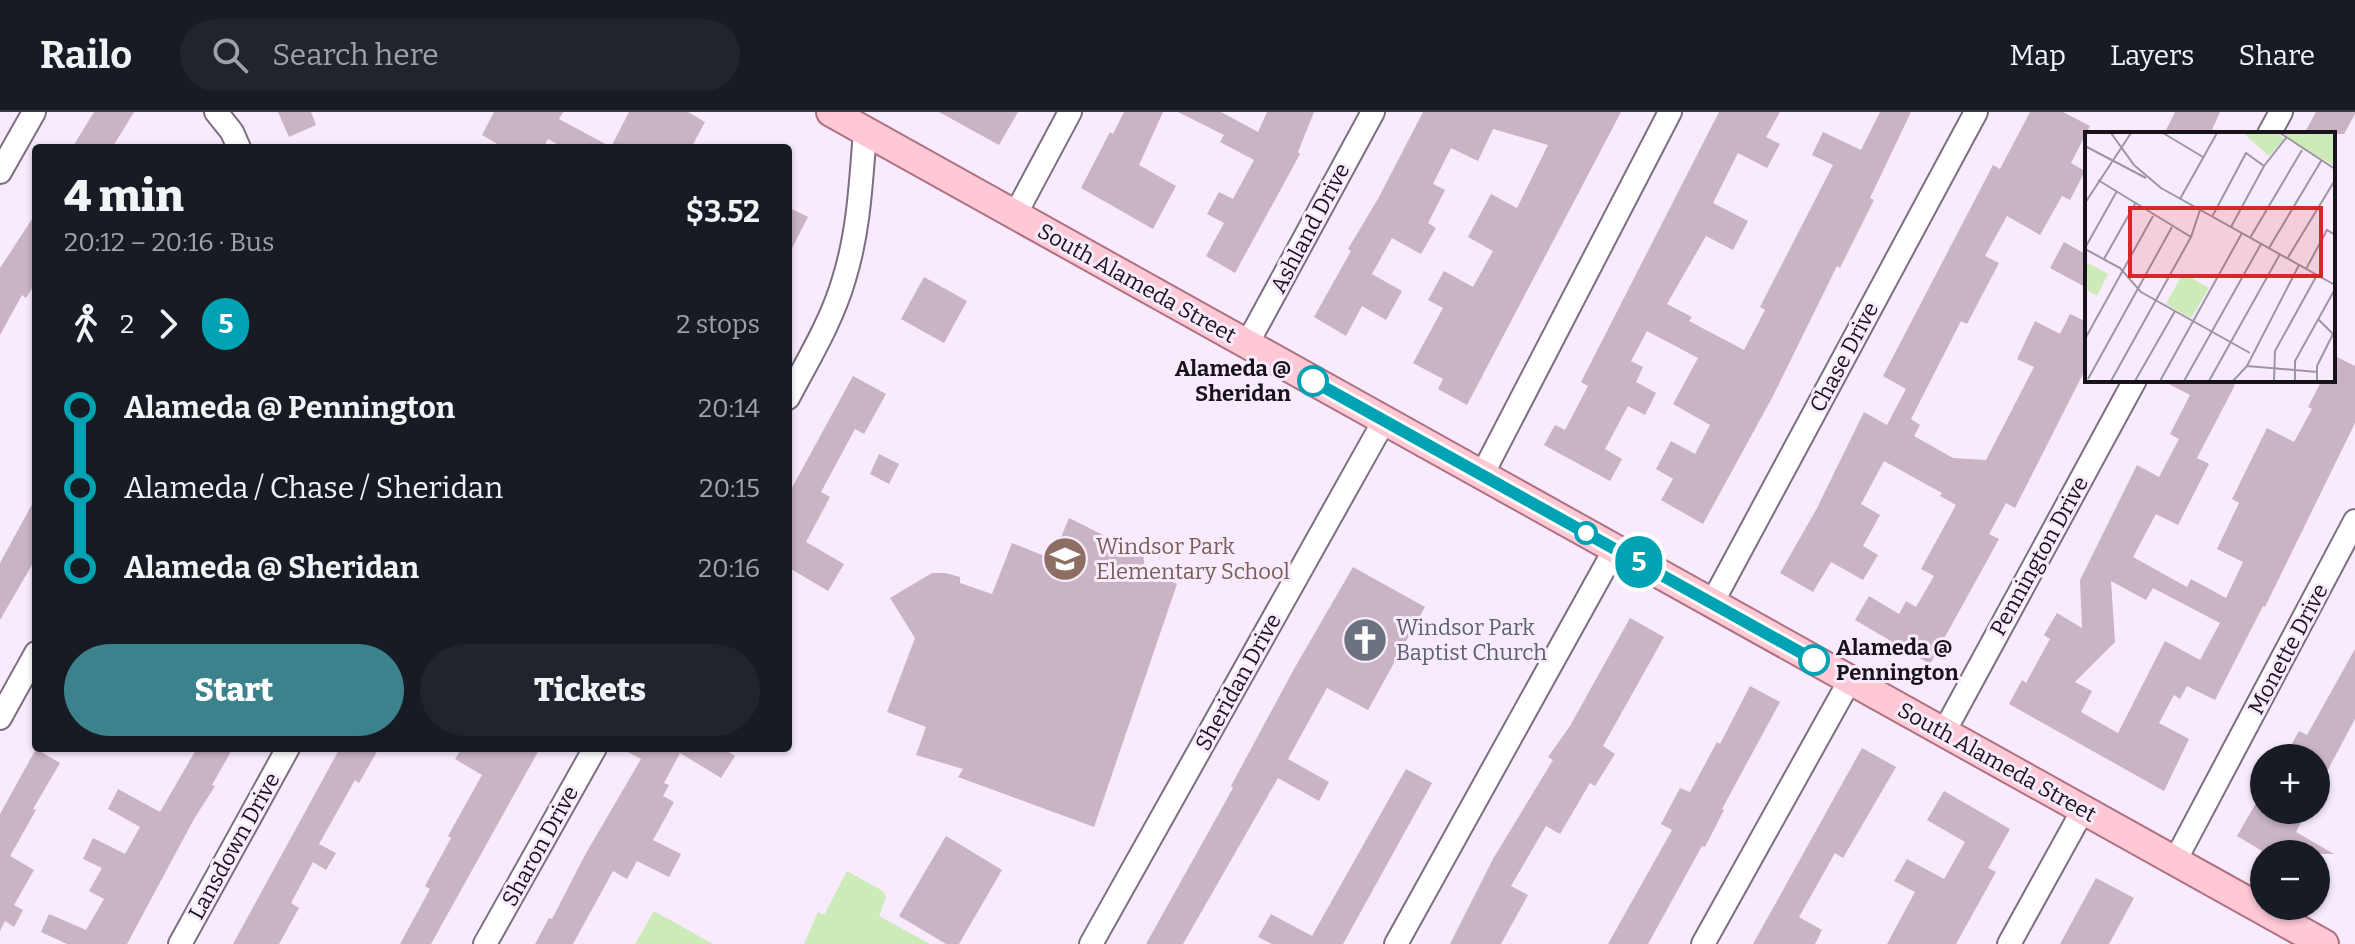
<!DOCTYPE html>
<meta charset="utf-8">
<style>
body{margin:0;font-family:Bitter,serif;background:#20242c;color:#f1f3f6;height:100vh;display:flex;flex-direction:column;font-size:30px;white-space:nowrap}
*{box-sizing:border-box;margin:0}
p{font-size:26px;color:#9ea1a6}
.icon{flex:none;width:44px;height:44px;fill:none;stroke:currentColor;stroke-width:2;stroke-linecap:round;stroke-linejoin:round}
.map{position:relative;flex:1;overflow:hidden}
.drawer{position:absolute;left:32px;top:32px;width:760px;height:608px;display:flex;flex-direction:column;background:#171b24;border-radius:8px;box-shadow:0 2px 6px #0004}
.drawer>*{flex:none}
.badge{padding:0 16px;border-radius:26px;font-size:28px;line-height:52px}
.controls{position:absolute;left:2250px;top:632px;display:grid;gap:16px}
.controls a{display:grid;place-items:center;width:80px;height:80px;border-radius:50%;background:#171b24;box-shadow:0 2px 6px #0004;font-size:40px}
.map>.badge{position:absolute;translate:-50% -50%;box-shadow:0 0 0 4px #fff}
.legs{display:flex;align-items:center;gap:12px;height:88px;padding:0 32px;font-size:26px}
.legs p{margin-inline-start:auto}
.summary{display:flex;align-items:center;justify-content:space-between;height:136px;padding:0 32px}
h1{font-size:44px;font-weight:800;line-height:60px}
.cta{display:flex;gap:16px;margin-top:auto;padding:16px 32px}
.cta a{flex:1;height:92px;border-radius:48px;background:#3b828c;color:#fff;font-size:32px;font-weight:800;line-height:92px;text-align:center}
.cta a+a{background:#20242c;color:#f1f3f6}
ul{padding:0 32px;list-style:none}
li{display:flex;align-items:center;gap:28px;height:80px;font-size:30px}
li i{display:grid;place-items:center;width:12px;height:100%;margin:0 10px;background:currentColor}
li i::after{content:'';width:20px;height:20px;margin:-10px;border:6px solid;border-radius:50%;background:#171b24}
li p{margin-inline-start:auto}
li:first-child i{background:linear-gradient(#0000 50%,currentColor 0)}
li:last-child i{background:linear-gradient(currentColor 50%,#0000 0)}
header{display:flex;align-items:center;gap:48px;box-sizing:border-box;height:112px;padding:0 40px;background:#171b24;border-bottom:2px solid #363941}
header strong{font-size:38px}
nav{display:flex;gap:44px;margin-inline-start:auto;font-size:28px}
.search{width:560px;height:72px;background:#20242c;display:flex;align-items:center;gap:20px;box-sizing:border-box;padding:0 28px;border-radius:44px;color:#9ea1a6;font-size:30px}
.map>svg:first-child{display:block}
.green{fill:#ccebb9}
.building{fill:#cab3c3;fill-rule:evenodd}
.lines{fill:none;stroke-linecap:round;stroke-linejoin:round}
.minor-casing{stroke:#7c6f82;stroke-width:26}
.major-casing{stroke:#ad7181;stroke-width:32}
.minor{stroke:#fff;stroke-width:22}
.major{stroke:#fec8d5;stroke-width:28}
.line-1-casing{stroke:#fff;stroke-width:18}
.line-1{stroke:#00a3b4;stroke-width:12}
.stop-1-dot{fill:#fff;stroke:#00a3b4;stroke-width:4}
.labels{text-anchor:middle;dominant-baseline:central;stroke-width:6;stroke-linejoin:round;paint-order:stroke}
.street-label{font-size:22px;fill:#18131a;stroke:#f8ebfd}
.stop-label{font-size:22px;font-weight:bold;fill:#18131a;stroke:#f8ebfd;text-anchor:end}
.education-label{font-size:22px;fill:#785e54;stroke:#f8ebfd;text-anchor:start}
.worship-label{font-size:22px;fill:#5b616d;stroke:#f8ebfd;text-anchor:start}
.inset-road{fill:none;stroke:#9e95a2;stroke-width:2}
.view{fill:#d62828;fill-opacity:0.15;stroke:#d62828;stroke-width:4}
.inset-edge{fill:none;stroke:#18131a;stroke-width:4}
</style>
<header>
<strong>Railo</strong>
<div class="search"><svg class="icon" aria-label="search" viewBox="0 0 24 24"><circle cx="10" cy="10" r="6"/><path d="M15 15l6 6"/></svg>Search here</div>
<nav><a>Map</a><a>Layers</a><a>Share</a></nav>
</header>
<div class="map">
<svg width="2355" height="832" viewBox="0 0 2355 832">
<rect width="100%" height="100%" fill="#f8ebfd"/>
<!-- green -->
<g class="green">
<polygon points="847,759 883,779 886,785 879,804 930,832 804,832 818,800 824,803"/>
<polygon points="654,799 713,832 635,832"/>
</g>
<!-- building -->
<g class="building">
<polygon points="94,0 134,0 112,36 72,36"/>
<polygon points="278,0 311,0 316,13 289,25"/>
<polygon points="494,0 563,0 559,7 611,35 629,0 688,0 705,10 691,36 564,36 548,27 543,36 504,36 482,23"/>
<polygon points="939,0 1018,0 999,33"/>
<polygon points="1124,0 1163,0 1139,53 1176,74 1153,117 1081,76 1110,20 1113,22"/>
<polygon points="1178,0 1221,0 1258,20 1267,0 1314,0 1298,40 1300,42 1235,161 1206,144 1224,111 1207,102 1219,80 1233,87 1254,48 1220,30 1224,23"/>
<polygon points="1423,0 1621,0 1467,293 1438,277 1443,267 1413,251 1443,196 1428,188 1444,159 1473,175 1493,139 1468,125 1491,82 1517,96 1548,33 1493,17 1478,49 1451,36 1433,72 1445,78 1428,111 1436,116 1421,142 1392,126 1372,162 1402,179 1386,208 1362,194 1346,224 1314,205 1351,139 1348,137 1379,85"/>
<polygon points="1719,0 1780,0 1766,25 1780,32 1767,56 1738,41 1713,91 1748,109 1733,138 1706,124 1667,192 1692,205 1689,209 1744,238 1765,198 1760,195 1833,53 1812,43 1823,20 1861,38 1880,0 1911,0 1870,86 1874,88 1840,156 1837,154 1773,284 1703,412 1661,388 1673,367 1656,357 1671,329 1695,342 1710,313 1673,292 1698,246 1647,219 1631,249 1643,255 1636,270 1656,281 1645,303 1628,294 1605,337 1622,347 1610,369 1544,333 1555,313 1565,318 1588,274 1581,270"/>
<polygon points="2030,0 2063,0 2090,14 2071,51 2085,59 2070,88 2062,84 2040,123 2007,104 1985,144 1999,151 1967,212 1961,209 1911,307 1920,313 1914,324 1953,346 1986,348 2034,255 2017,247 2035,209 2060,222 2070,202 2087,210 2087,254 2015,396 2006,391 1989,422 1999,427 1930,552 1855,508 1869,484 1899,502 1906,489 1916,495 1934,464 1921,457 1956,393 1940,384 1942,381 1884,349 1861,392 1880,403 1863,434 1878,443 1863,468 1831,450 1813,480 1780,461 1816,398 1864,300 1887,313 1906,277 1883,264 1993,53 2000,57"/>
<polygon points="2175,0 2220,0 2210,22 2164,22"/>
<polygon points="2316,0 2355,0 2355,2 2344,22 2304,22"/>
<polygon points="788,95 808,105 788,144"/>
<polygon points="36,101 36,170 26,186 22,183 0,223 0,156"/>
<polygon points="2064,130 2087,143 2087,176 2050,156"/>
<polygon points="924,165 967,189 944,231 901,207"/>
<path d="M2333,243L2355,254V311L2265,495L2263,494L2215,588L2187,574L2180,587L2174,583L2159,611L2189,627L2164,679L2009,592L2022,568L2026,571L2050,527L2044,523L2057,501L2082,516L2080,468L2137,353L2159,365L2179,327L2170,322L2190,283L2161,268H2226L2235,273L2197,346L2209,352L2178,413L2156,402L2133,445L2187,475L2191,467L2226,486L2243,450L2217,437L2239,391L2232,387L2267,316L2294,330L2312,297L2308,295L2322,268H2333ZM2111,469L2146,488L2153,476L2220,511L2200,548L2165,529L2118,621L2081,600L2092,579L2075,570L2115,530Z"/>
<polygon points="853,264 886,282 864,322 855,317 821,380 830,385 806,430 844,452 828,479 791,457 788,462 788,383"/>
<polygon points="879,342 899,352 889,372 870,362"/>
<polygon points="36,385 36,446 0,508 0,451"/>
<polygon points="1069,406 1115,429 1142,431 1145,459 1177,472 1094,715 958,665 963,657 916,643 926,615 887,600 915,526 890,486 932,461 945,461 960,465 960,471 992,482 1012,431 1052,447"/>
<polygon points="1353,455 1425,495 1368,598 1327,576 1288,647 1329,670 1319,689 1278,666 1183,832 1146,832 1233,676 1231,674 1294,557"/>
<polygon points="1630,506 1664,525 1603,634 1615,642 1595,674 1590,671 1560,722 1546,714 1511,774 1528,783 1501,832 1450,832 1493,747 1553,648 1548,645 1570,614"/>
<polygon points="2355,537 2355,607 2316,680 2316,646 2284,646 2299,619 2307,623"/>
<polygon points="1750,574 1780,590 1722,697 1724,698 1705,735 1702,734 1648,832 1608,832 1672,718 1661,712 1680,676 1690,680 1717,630 1720,632"/>
<polygon points="197,636 233,636 212,673 215,674 194,707 127,832 67,832 41,820 49,802 86,818 104,787 89,779 102,756 83,747 93,726 125,742 140,715 108,697 118,677 160,700"/>
<polygon points="340,636 379,636 359,671 355,668 319,732 336,741 326,758 313,750 291,791 299,796 279,832 233,832"/>
<polygon points="462,636 540,636 431,832 400,832 430,777 425,774 451,726 448,724 482,663 455,647"/>
<polygon points="621,636 722,636 735,644 721,666 680,641 664,671 669,673 663,684 674,690 653,728 681,742 669,765 637,749 627,767 613,759 573,832 535,832 549,806 552,807 585,743 641,647"/>
<polygon points="1862,636 1896,655 1843,746 1835,741 1799,805 1822,818 1815,832 1753,832"/>
<polygon points="36,637 60,651 33,697 36,698 10,744 34,758 14,793 23,798 14,815 5,809 0,819 0,702"/>
<polygon points="1406,657 1432,671 1343,832 1272,832 1258,825 1271,802 1312,824"/>
<polygon points="2264,677 2264,698 2308,698 2296,720 2334,742 2267,742 2237,724"/>
<polygon points="1944,679 2010,717 1988,756 1996,760 1956,832 1887,832 1915,780 1894,769 1907,747 1944,767 1965,730 1927,708"/>
<polygon points="946,724 1002,758 959,832 946,832 899,804"/>
<polygon points="2096,766 2134,786 2109,832 2060,832"/>
</g>
<g class="lines">
<!-- minor casing -->
<g class="minor-casing">
<g id="minor">
<polyline points="216,0 232,20 239,36"/>
<polyline points="2269,22 2281,0"/>
<polyline points="0,60 34,0"/>
<polyline points="1015,103 1070,0"/>
<polyline points="1247,232 1373,0"/>
<path d="M788,286C808,248 832,209 844,167C859,119 861,69 865,19"/>
<polyline points="1482,363 1670,0"/>
<polyline points="1712,491 1976,0"/>
<polyline points="0,606 36,541"/>
<polyline points="1944,620 2135,268"/>
<polyline points="2175,749 2355,409"/>
<polyline points="180,832 288,636"/>
<polyline points="485,832 595,636"/>
<polyline points="1091,832 1384,309"/>
<polyline points="1396,832 1615,437"/>
<polyline points="1703,832 1850,568"/>
<polyline points="2009,832 2083,698"/>
</g>
</g>
<!-- major casing -->
<g class="major-casing">
<polyline id="major" points="831,0 2324,832"/>
</g>
<!-- minor -->
<use href="#minor" class="minor"/>
<!-- major -->
<use href="#major" class="major"/>
</g>
<g class="lines">
<!-- line-1 casing -->
<g class="line-1-casing">
<polyline id="line-1" points="1313,269 1814,548"/>
</g>
<!-- line-1 -->
<use href="#line-1" class="line-1"/>
</g>
<!-- icons -->
<defs>
<g id="school-disc" transform="scale(2.3)"><circle r="9.5" fill="#8d6e63" stroke="#f8ebfd"/><path d="M0-5L7-2L0 1L-7-2ZM-4 1L0 2.5L4 1V4Q0 6-4 4Z" fill="#fff"/></g>
<g id="church-disc" transform="scale(2.3)"><circle r="9.5" fill="#6b7280" stroke="#f8ebfd"/><path d="M-1.2-6h2.4v3.5h3.3v2.4h-3.3V6h-2.4V-.1h-3.3v-2.4h3.3Z" fill="#fff"/></g>
</defs>
<g fill-rule="evenodd">
<use href="#school-disc" x="1065" y="447"/>
<use href="#church-disc" x="1365" y="528"/>
</g>
<!-- markers -->
<g class="stop-1-dot">
<circle cx="1313" cy="269" r="14"/>
<circle cx="1586" cy="421" r="10"/>
<circle cx="1814" cy="548" r="14"/>
</g>
<g class="labels">
<!-- street labels -->
<g class="street-label">
<text transform="translate(1310 116) rotate(-62)">Ashland Drive</text>
<text transform="translate(1137 171) rotate(29)">South Alameda Street</text>
<text transform="translate(1844 245) rotate(-62)">Chase Drive</text>
<text transform="translate(2039 444) rotate(-61)">Pennington Drive</text>
<text transform="translate(2288 537) rotate(-62)">Monette Drive</text>
<text transform="translate(1238 570) rotate(-61)">Sheridan Drive</text>
<text transform="translate(1997 650) rotate(29)">South Alameda Street</text>
<text transform="translate(234 734) rotate(-61)">Lansdown Drive</text>
<text transform="translate(540 734) rotate(-61)">Sharon Drive</text>
</g>
<!-- stop labels -->
<g class="stop-label">
<text x="1291" y="256">Alameda @<tspan x="1291" dy="25">Sheridan</tspan></text>
<text x="1836" y="535" text-anchor="start">Alameda @<tspan x="1836" dy="25">Pennington</tspan></text>
</g>
<!-- education labels -->
<g class="education-label">
<text x="1096" y="434">Windsor Park<tspan x="1096" dy="25">Elementary School</tspan></text>
</g>
<!-- worship labels -->
<g class="worship-label">
<text x="1396" y="515">Windsor Park<tspan x="1396" dy="25">Baptist Church</tspan></text>
</g>
</g>
<!-- overview -->
<g transform="translate(2085 20)">
<rect width="250" height="250" fill="#f8ebfd"/>
<path d="M192,1L199,7L184,24L159,2ZM198,1H250V34L211,12ZM1,130L23,142L12,164L3,159ZM98,141L124,156L106,186L81,172Z" fill="#ccebb9"/>
<path class="inset-road" d="M26,1L49,33L76,56L250,153M78,1L118,25M195,1L250,37M0,14L61,46M13,48L106,105M95,67L132,1M0,71L46,1M127,85L161,21L179,34M146,95L179,34L201,6M165,106L217,18M0,116L32,59M184,116L236,29M0,117L35,136L56,160L165,221M19,127L51,70M202,127L250,48M221,137L242,98L250,103M0,207L68,84M162,234L232,240M3,247L87,95M26,249L106,105L115,78M50,249L90,179M75,249L157,101M99,249L176,112M124,249L195,122M148,249L162,234L214,133M189,249L190,219L232,143M210,249V229L250,157M232,249V234L248,202L233,187"/>
<path class="view" d="M45,76H236V144H45Z"/>
<rect width="250" height="250" class="inset-edge"/>
</g>
</svg>
<div class="controls">
<a>+</a>
<a>−</a>
</div>
<b class="badge" style="left:1639px;top:450px;background:#00a3b4;color:#fff">5</b>
<section class="drawer">
<div class="summary"><div><h1>4 min</h1><p>20:12 – 20:16 · Bus</p></div><b>$3.52</b></div>
<div class="legs"><svg class="icon" aria-label="walk" viewBox="0 0 24 24"><circle cx="13" cy="4" r="2"/><path d="M13 8l-2 6 4 7M11 14l-3 7M7 12l3-4h3l4 4"/></svg>2<svg class="icon" aria-label="forward" viewBox="0 0 24 24"><path d="M9 5l7 7-7 7"/></svg><b class="badge" style="background:#00a3b4;color:#fff">5</b><p>2 stops</p></div>
<ul>
<li><i style="color:#00a3b4"></i><b>Alameda @ Pennington</b><p>20:14</p></li>
<li><i style="color:#00a3b4"></i><span>Alameda / Chase / Sheridan</span><p>20:15</p></li>
<li><i style="color:#00a3b4"></i><b>Alameda @ Sheridan</b><p>20:16</p></li>
</ul>
<div class="cta"><a>Start</a><a>Tickets</a></div>
</section>
</div>
